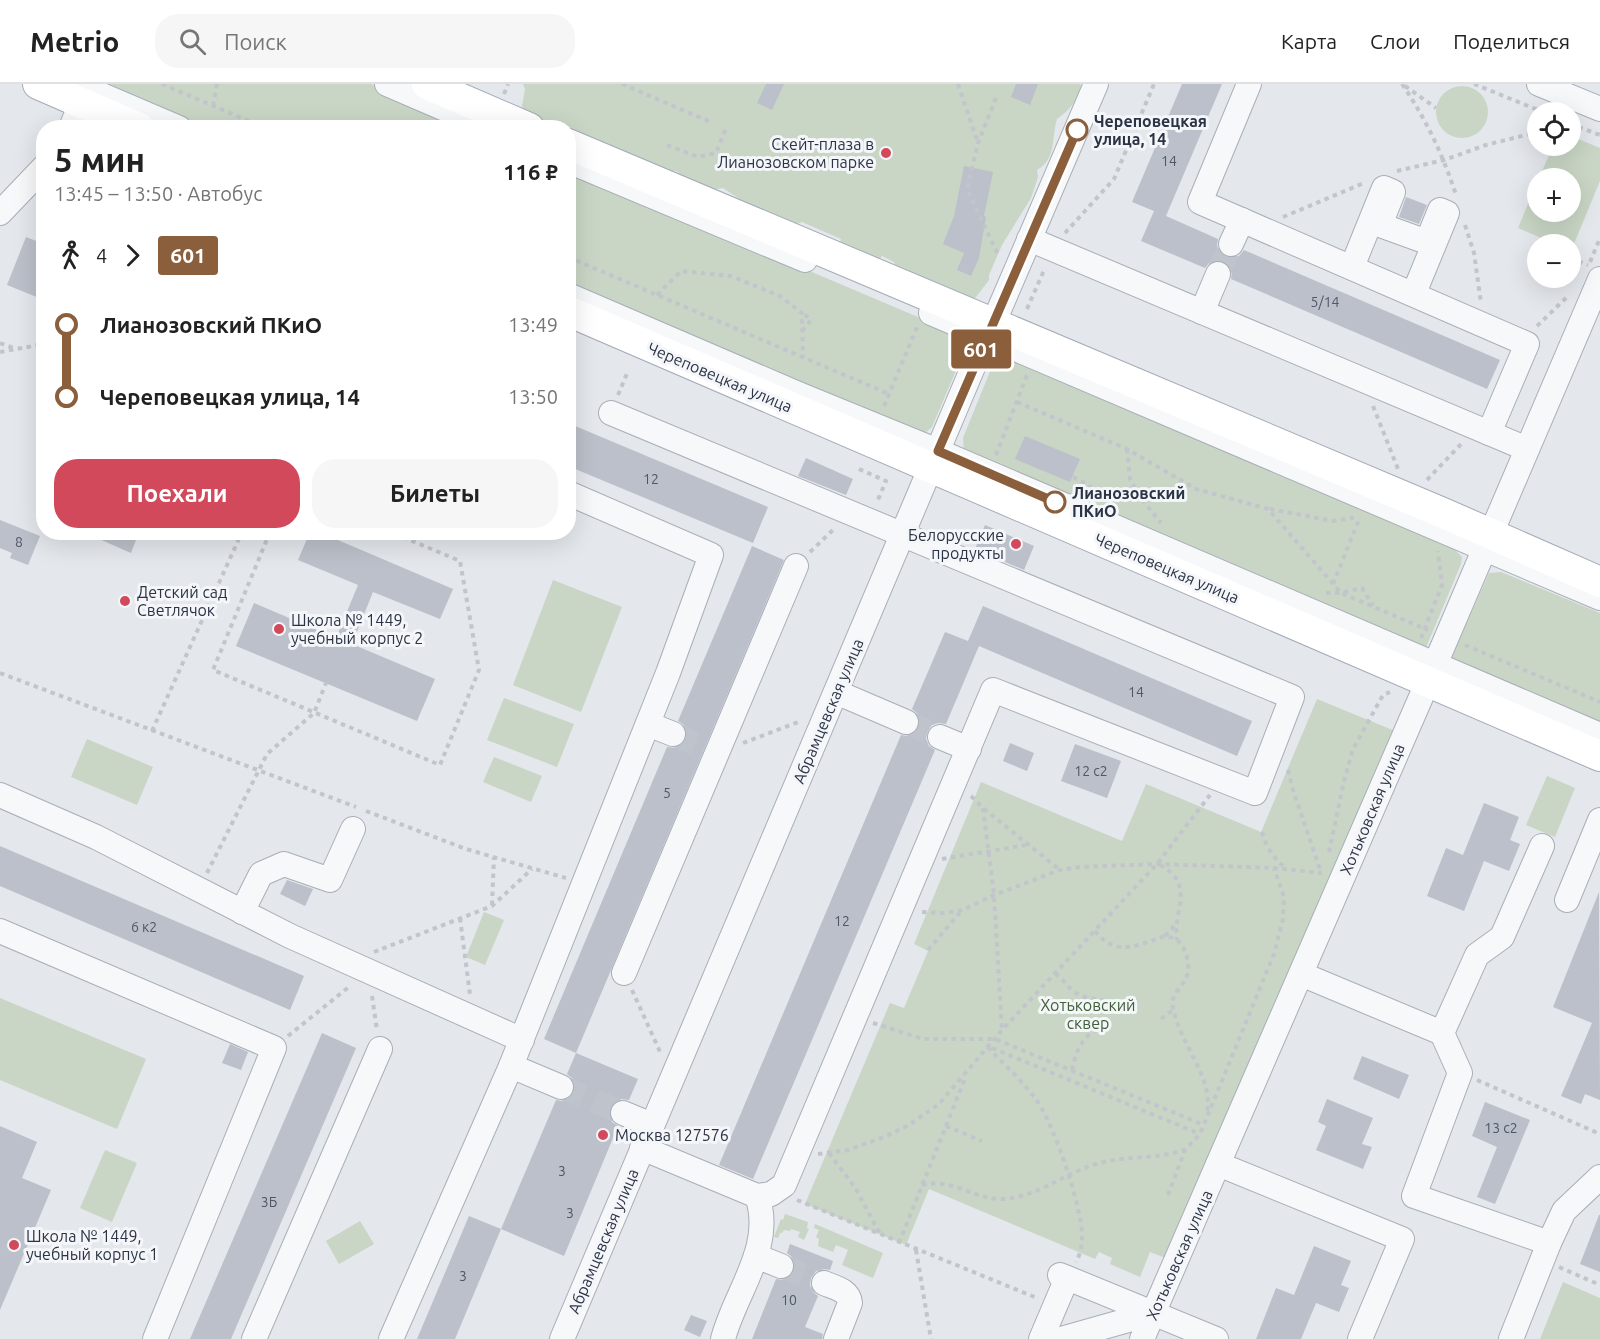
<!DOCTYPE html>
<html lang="ru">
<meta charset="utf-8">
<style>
body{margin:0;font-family:Ubuntu,sans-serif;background:#f6f6f6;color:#222;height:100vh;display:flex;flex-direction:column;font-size:22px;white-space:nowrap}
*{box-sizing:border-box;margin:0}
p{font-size:20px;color:#767676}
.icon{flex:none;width:33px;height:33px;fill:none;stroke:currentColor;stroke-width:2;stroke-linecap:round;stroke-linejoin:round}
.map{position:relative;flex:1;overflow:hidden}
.drawer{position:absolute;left:36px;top:36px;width:540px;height:420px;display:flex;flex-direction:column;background:#fff;border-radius:24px;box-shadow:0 6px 24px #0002}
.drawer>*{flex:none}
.badge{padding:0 12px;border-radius:4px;font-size:21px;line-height:39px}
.buttons{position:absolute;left:1527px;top:18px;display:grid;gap:12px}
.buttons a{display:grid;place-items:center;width:54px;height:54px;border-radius:50%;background:#fff;box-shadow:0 6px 24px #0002;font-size:30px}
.map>.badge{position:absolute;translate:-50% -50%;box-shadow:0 0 0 3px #fff}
.legs{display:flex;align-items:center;gap:9px;height:66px;padding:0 18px;font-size:20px}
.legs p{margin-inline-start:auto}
.summary{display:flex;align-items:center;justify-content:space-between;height:102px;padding:0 18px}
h1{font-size:33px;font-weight:700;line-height:45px}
.cta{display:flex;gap:12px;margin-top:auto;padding:12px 18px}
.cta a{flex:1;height:69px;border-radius:24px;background:#d1495b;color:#fff;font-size:24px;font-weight:700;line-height:69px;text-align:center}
.cta a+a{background:#f6f6f6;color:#222}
ul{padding:0 18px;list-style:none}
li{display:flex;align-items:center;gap:21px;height:72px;font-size:22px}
li i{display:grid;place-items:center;width:9px;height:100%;margin:0 8px;background:currentColor}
li i::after{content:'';width:15px;height:15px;margin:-8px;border:4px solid;border-radius:50%;background:#fff}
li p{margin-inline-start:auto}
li:first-child i{background:linear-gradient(#0000 50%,currentColor 0)}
li:last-child i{background:linear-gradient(currentColor 50%,#0000 0)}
header{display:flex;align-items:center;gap:36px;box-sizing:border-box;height:84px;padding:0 30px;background:#fff;border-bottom:2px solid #e0e0e0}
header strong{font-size:28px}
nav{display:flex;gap:33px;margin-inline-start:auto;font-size:21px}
.search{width:420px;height:54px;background:#f6f6f6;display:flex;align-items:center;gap:15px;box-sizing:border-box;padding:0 21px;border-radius:24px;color:#767676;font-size:22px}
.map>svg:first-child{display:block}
.green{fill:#c9d6c5}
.building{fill:#bbc0ca}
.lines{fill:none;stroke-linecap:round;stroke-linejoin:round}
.minor-tunnel{stroke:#bfc3cb;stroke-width:24;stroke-dasharray:24 12;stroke-linecap:butt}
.minor-casing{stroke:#a9aeb7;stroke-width:26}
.major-casing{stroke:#a3abb8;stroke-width:32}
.path{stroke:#c2c5cb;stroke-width:4;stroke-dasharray:4.5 4.5;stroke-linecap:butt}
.minor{stroke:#f7f8fa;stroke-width:24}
.major{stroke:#fff;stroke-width:30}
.line-1-casing{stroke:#fff;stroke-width:14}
.line-1{stroke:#8b5e3c;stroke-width:9}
.stop-1-dot{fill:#fff;stroke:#8b5e3c;stroke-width:3}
.poi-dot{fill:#d1495b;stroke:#f4f6f9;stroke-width:2}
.labels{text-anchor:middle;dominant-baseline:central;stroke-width:6;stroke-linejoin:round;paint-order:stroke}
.number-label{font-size:14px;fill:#4f5766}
.stop-label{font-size:16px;font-weight:bold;fill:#2b3445;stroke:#f4f6f9;text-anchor:start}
.poi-label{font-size:16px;fill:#2b3445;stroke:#f4f6f9;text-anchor:start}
.street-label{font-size:16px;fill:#2b3445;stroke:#f4f6f9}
.park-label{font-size:16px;fill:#3f6138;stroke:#f4f6f9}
</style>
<header>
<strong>Metrio</strong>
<div class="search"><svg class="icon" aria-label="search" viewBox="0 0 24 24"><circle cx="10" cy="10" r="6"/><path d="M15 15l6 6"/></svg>Поиск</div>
<nav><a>Карта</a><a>Слои</a><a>Поделиться</a></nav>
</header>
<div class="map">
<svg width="1600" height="1255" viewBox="0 0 1600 1255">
<rect width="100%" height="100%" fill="#e4e7ec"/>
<!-- green -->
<g class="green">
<polygon points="69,0 371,0 474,43 187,43"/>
<path d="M523,0H1080L1081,2C1077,17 1070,26 1057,35C1051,54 1057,75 1037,86L1038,93L1031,114L1002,161L989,191V196L976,213L963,221L899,193L894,178L882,172L880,175L857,178L838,166L841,155L802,138L785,145L723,104C701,109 693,99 676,87L665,89L569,64L568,44L538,43L529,40L522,22L525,5Z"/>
<circle cx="1462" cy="28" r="26"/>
<polygon points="1571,52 1600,64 1600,97 1571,167 1570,160 1555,160 1518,144 1537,98 1538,128 1570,128 1570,94 1539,94 1553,62 1570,62"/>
<polygon points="569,85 951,247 964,256 963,270 932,343 918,355 569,210"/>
<polygon points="1000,275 1009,276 1453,464 1462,473 1461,480 1425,566 964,372 963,354 991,285"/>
<polygon points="1501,488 1600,529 1600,650 1451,575 1489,489"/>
<polygon points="553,496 622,523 581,628 513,601"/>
<polygon points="504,614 574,640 557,683 487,656"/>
<polygon points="1317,615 1395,647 1168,1175 1150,1168 1140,1193 1110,1180 1112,1174 1099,1168 1095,1175 929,1105 906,1161 805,1120 890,919 904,924 928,867 914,860 981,698 1122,757 1146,700 1261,748"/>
<polygon points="87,655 153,683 137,721 71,693"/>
<polygon points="494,673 542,692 531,718 483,698"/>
<polygon points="1547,692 1575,704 1555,753 1526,741"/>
<polygon points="484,828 504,836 485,881 466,873"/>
<polygon points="0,914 146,975 117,1045 0,996"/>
<polygon points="105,1066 137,1079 112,1138 80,1124"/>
<polygon points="785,1130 808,1138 807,1144 809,1145 804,1156 798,1153 800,1148 791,1145 790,1147 784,1146 782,1149 780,1149 778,1154 774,1153 781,1135 783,1136"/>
<polygon points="360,1137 374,1160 339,1180 326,1157"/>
<polygon points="815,1140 883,1169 873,1194 842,1181 848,1166 836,1161 833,1168 818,1162 819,1155 816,1153 819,1146 814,1144"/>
<polygon points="1563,1198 1600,1214 1600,1255 1540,1255"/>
</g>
<!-- building -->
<g class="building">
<polygon points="766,0 784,0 772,26 757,19"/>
<polygon points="1016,0 1038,0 1030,21 1011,13"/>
<polygon points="1182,0 1222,0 1166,132 1218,155 1217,161 1219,168 1226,173 1233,174 1239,172 1244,166 1500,276 1487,305 1231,195 1232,188 1229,181 1224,177 1216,176 1209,179 1205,184 1141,157 1154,127 1132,118"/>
<polygon points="964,82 993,88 984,132 986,133 979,174 971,192 957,186 964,169 943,160 954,132"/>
<polygon points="1406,113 1427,121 1419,140 1399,133"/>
<polygon points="26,153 44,160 44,216 7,201"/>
<polygon points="568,339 768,423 753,459 568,382"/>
<polygon points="1025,352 1080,375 1070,398 1015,375"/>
<polygon points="806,374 853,395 846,411 798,392"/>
<polygon points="0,436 40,452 28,481 10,474 12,469 0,464"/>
<polygon points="985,441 1034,462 1024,486 975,465"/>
<polygon points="83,448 139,448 131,469"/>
<polygon points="310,448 319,448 453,505 440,535 373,508 352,560 435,595 417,637 236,562 254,519 336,554 358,501 298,476"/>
<polygon points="752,462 784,476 576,969 544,955 667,663 676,664 682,661 686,656 687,647 684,641 678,637"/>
<polygon points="983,522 1252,637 1237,672 979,562 946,640 938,639 932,641 927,647 926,655 929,662 935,666 753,1095 719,1081 901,651 907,652 914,650 919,643 920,636 918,630 912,625 945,548 968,557"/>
<polygon points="1010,659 1034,669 1027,687 1003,677"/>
<polygon points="1075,660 1121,677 1107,714 1061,697"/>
<polygon points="1484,719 1519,733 1510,756 1520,760 1509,787 1484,777 1464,827 1427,812 1446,764 1463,771"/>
<polygon points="0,762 304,892 290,926 0,802"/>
<polygon points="287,796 313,805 305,822 280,810"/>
<polygon points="1599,808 1600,1016 1585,1010 1581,1020 1561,1012 1592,939 1553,923"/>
<polygon points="322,949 356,964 231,1255 190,1255"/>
<polygon points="230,960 248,968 241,986 222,979"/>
<polygon points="576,969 638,995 629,1016 621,1015 614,1018 610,1023 609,1031 612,1038 618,1042 564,1172 501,1145 556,1016 562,1017 569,1015 574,1008 575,1001 573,995 567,990"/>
<polygon points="1362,972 1409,991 1399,1015 1353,995"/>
<polygon points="1327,1015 1373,1034 1362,1060 1372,1063 1363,1085 1316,1066 1326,1042 1318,1038"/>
<polygon points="1485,1018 1530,1036 1495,1120 1477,1113 1497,1063 1472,1052"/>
<polygon points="0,1042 37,1058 22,1094 51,1106 0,1226"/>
<polygon points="1599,1131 1600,1131 1600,1188 1580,1180"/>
<polygon points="469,1132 501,1145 455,1255 417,1255"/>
<polygon points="790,1160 833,1177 830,1186 823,1185 816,1187 811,1194 810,1201 812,1207 818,1212 805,1243 823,1250 822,1255 752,1255 776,1195 784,1196 790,1193 794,1188 795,1179 792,1173 787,1169"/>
<polygon points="1314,1162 1351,1177 1341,1201 1349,1204 1339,1228 1316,1219 1301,1255 1256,1255 1276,1204 1294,1211"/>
<polygon points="691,1231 707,1237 700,1253 684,1246"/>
</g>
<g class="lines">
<!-- minor-tunnel -->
<g class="minor-tunnel">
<polyline points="1218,190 1231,160"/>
<polyline points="906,638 940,653"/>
<polyline points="673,650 705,663"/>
<polyline points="561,1003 623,1029"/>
<polyline points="781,1182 824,1199"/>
</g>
<!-- minor casing -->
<g class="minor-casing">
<g id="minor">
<polyline points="76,0 179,44"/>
<polyline points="387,0 489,44"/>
<polyline points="1249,0 1200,118 1527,260 1489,349"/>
<polyline points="1539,0 1600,25"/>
<polyline points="71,44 81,19"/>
<polyline points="568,77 805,176"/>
<polyline points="0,129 44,83"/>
<polyline points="1029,155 1527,365"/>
<polyline points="1231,160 1242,136"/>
<polyline points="1352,183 1384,104 1393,108 1380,141 1427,158 1440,126 1447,129 1414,209"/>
<polyline points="568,211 796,309 938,367 1600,651"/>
<polyline points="1202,228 1218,190"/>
<polyline points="931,229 1600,514"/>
<polyline points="611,329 1292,613 1255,709 993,606 784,1101 771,1110 757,1112 642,1064"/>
<polyline points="836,608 906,638"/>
<polyline points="648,640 673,650"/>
<polyline points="940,653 969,665"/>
<polyline points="0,711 96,753 290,852 522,956"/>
<polyline points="1567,816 1600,736"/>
<polyline points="242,828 261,790 284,780 330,796 353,745"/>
<polyline points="0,847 274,964 155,1255"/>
<polyline points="624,889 796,482"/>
<polyline points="1301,890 1442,949 1477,871 1502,853 1542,762"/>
<polyline points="1442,949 1460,989 1414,1112 1549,1159"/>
<polyline points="511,982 561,1003"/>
<polyline points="623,1029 652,1041"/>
<polyline points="1218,1080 1402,1155 1360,1255"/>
<polyline points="756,1172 781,1182"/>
<polyline points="1060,1191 1216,1255"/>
<path d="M824,1199C835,1204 849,1206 850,1219L836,1255"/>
<polyline points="254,1255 380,965"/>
<polyline points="391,1255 511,982 668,589 711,471 568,409"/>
<polyline points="562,1255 979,269 993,240 1096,0"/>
<path d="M723,1255C735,1208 775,1163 757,1112"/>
<polyline points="1041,1255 1067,1194"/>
<polyline points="1061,1255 1153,1229"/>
<polyline points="1142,1255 1428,597 1600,195"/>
<polyline points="1511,1255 1549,1159 1564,1127 1600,1093"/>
</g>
</g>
<!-- major casing -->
<g class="major-casing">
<g id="major">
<polyline points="38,0 139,44"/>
<polyline points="427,0 529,44"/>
<polyline points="568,60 1443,429 1600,498"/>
<polyline points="568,227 1600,672"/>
</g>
</g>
<!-- path -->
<g class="path">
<polyline points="162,0 265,44"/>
<polyline points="622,0 713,39"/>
<polyline points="958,0 978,59"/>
<path d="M1402,0C1426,35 1443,71 1456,111"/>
<polyline points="1474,0 1543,28"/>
<polyline points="1405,2 1436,24"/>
<polyline points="504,10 508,0"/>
<polyline points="996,14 978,59 967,105 999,173"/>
<polyline points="213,22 217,0"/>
<polyline points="1570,40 1600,51"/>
<polyline points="667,61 698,73 716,69 726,44"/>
<polyline points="1397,87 1444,76 1486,61 1538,48"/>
<polyline points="1283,133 1364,99"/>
<polyline points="1465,141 1474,169 1481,219"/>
<polyline points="1065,149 1114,95 1154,0"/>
<polyline points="1546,160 1547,157"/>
<polyline points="568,173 889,310"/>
<polyline points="1570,174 1588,181"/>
<polyline points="1590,178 1600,154"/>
<polyline points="657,211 681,187 731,192 780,212 802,229 803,273"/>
<polyline points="1027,225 1045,184"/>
<polyline points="1537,242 1568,212"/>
<polyline points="802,247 811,236 803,229"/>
<polyline points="0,259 16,265"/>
<polyline points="0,268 44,260"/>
<polyline points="618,311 628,287"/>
<polyline points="1017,318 1127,365 1196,405 1268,425 1341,509 1428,546"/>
<polyline points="884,322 917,243"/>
<polyline points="1373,322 1398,385"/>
<polyline points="1127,365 1130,395 1140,413 1161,439"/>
<polyline points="996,371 1027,291"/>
<polyline points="859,385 886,397 877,418"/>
<polyline points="1073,393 1089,401 1093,411"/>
<polyline points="1427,396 1463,358"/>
<polyline points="1270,425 1333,437 1357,433"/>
<polyline points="270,448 213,586 440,681 479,586 460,477 391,448"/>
<polyline points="810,468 835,444"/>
<polyline points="1333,500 1360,433"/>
<polyline points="1326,509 1341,509 1362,504 1373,522"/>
<polyline points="1421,554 1442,501 1438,467"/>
<polyline points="1465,561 1600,618"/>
<polyline points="0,589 356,723"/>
<polyline points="152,647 242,448"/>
<polyline points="743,659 801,637"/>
<polyline points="1288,686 1293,706 1321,788"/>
<polyline points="971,712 983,724 1060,786"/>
<polyline points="983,724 994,811 1002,946"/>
<polyline points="366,727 466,765 566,794"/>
<path d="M1262,748C1266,763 1274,775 1286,784"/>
<polyline points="1329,768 1344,697 1353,665 1383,611 1390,608"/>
<polyline points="942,775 1026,761"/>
<path d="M1160,781C1197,801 1172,827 1177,856"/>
<polyline points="207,789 267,670 314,629 326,599"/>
<polyline points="492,821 494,773"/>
<polyline points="922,828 944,829 963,826 994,811 1060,786 1080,783 1157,780 1274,784 1322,789"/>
<polyline points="460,834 470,911"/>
<path d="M1095,847C1116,874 1138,861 1165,852C1169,853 1175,854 1178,857C1187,865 1192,885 1185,896C1180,905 1170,912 1173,924C1179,958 1214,994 1207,1028"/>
<polyline points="1165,852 1175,841"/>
<polyline points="928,866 962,826"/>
<polyline points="374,868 492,822 532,785"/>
<path d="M1055,890C1063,894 1066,901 1073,907C1081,914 1095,915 1106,917"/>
<polyline points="632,906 661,970"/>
<polyline points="372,912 377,946"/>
<polyline points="1161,935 1173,926"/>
<polyline points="873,939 923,955 995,955 1204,1041"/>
<polyline points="288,952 350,902"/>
<path d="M988,963C1004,981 1024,998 1037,1017C1054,1040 1082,1124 1082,1151C1082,1161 1081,1169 1076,1178"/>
<polyline points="992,964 1200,1050"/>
<path d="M1072,986C1075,971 1080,956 1094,947"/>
<polyline points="1477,996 1600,1050"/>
<polyline points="946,1042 982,1057"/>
<polyline points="829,1069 856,1105 880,1150"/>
<polyline points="818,1070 848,1066 884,1053 909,1041 939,1020 1002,946 1157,780 1210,711"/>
<path d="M922,1101C956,1094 973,1116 1003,1115C1037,1113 1062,1091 1093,1081C1123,1071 1155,1076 1184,1066"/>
<polyline points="1168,1111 1185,1066 1200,1050 1274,870 1283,835 1284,813 1274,784"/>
<polyline points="797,1116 1037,1214"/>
<polyline points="899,1159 966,992"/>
<polyline points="916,1166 931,1255"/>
<polyline points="1559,1183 1600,1201"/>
</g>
<!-- minor -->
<use href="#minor" class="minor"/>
<!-- major -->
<use href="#major" class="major"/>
</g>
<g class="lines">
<!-- line-1 casing -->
<g class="line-1-casing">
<polyline id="line-1" points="1055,418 938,367 1077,46"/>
</g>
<!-- line-1 -->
<use href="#line-1" class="line-1"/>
</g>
<!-- markers -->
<g class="stop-1-dot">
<circle cx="1077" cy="46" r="10"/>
<circle cx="1055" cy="418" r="10"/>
</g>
<g class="poi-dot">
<circle cx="886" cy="69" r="6"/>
<circle cx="1016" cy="460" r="6"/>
<circle cx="125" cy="517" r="6"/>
<circle cx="279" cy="545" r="6"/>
<circle cx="603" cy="1051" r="6"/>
<circle cx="14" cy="1161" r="6"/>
</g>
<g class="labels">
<!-- number labels -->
<g class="number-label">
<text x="1169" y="77">14</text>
<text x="1325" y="218">5/14</text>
<text x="651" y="395">12</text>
<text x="19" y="458">8</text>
<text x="1136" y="608">14</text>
<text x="1091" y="687">12 с2</text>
<text x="667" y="709">5</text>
<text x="842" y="837">12</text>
<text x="144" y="843">6 к2</text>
<text x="1501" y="1044">13 с2</text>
<text x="562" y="1087">3</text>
<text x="269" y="1118">3Б</text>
<text x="570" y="1129">3</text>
<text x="463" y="1192">3</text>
<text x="789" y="1216">10</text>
</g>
<!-- stop labels -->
<g class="stop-label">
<text x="1094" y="37">Череповецкая<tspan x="1094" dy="18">улица, 14</tspan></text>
<text x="1072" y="409">Лианозовский<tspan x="1072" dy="18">ПКиО</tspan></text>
</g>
<!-- poi labels -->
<g class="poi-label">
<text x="874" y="60" text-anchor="end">Скейт-плаза в<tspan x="874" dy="18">Лианозовском парке</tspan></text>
<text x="1004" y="451" text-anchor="end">Белорусские<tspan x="1004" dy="18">продукты</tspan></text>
<text x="137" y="508">Детский сад<tspan x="137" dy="18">Светлячок</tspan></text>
<text x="291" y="536">Школа № 1449,<tspan x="291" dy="18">учебный корпус 2</tspan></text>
<text x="615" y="1051">Москва 127576</text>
<text x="26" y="1152">Школа № 1449,<tspan x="26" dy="18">учебный корпус 1</tspan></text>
</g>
<!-- street labels -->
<g class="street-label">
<text transform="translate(720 293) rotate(23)">Череповецкая улица</text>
<text transform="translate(1167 484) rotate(23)">Череповецкая улица</text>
<text transform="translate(828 627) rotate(-67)">Абрамцевская улица</text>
<text transform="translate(1372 725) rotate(-67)">Хотьковская улица</text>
<text transform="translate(603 1157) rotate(-67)">Абрамцевская улица</text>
<text transform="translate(1179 1171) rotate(-66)">Хотьковская улица</text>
</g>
<!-- park labels -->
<g class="park-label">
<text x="1088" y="921">Хотьковский<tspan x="1088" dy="18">сквер</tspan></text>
</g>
</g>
</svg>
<div class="buttons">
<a><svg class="icon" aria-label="locate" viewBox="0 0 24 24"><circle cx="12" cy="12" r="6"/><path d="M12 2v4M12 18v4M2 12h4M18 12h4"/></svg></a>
<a>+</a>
<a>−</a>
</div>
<b class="badge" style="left:981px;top:265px;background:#8b5e3c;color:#fff">601</b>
<section class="drawer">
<div class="summary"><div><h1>5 мин</h1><p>13:45 – 13:50 · Автобус</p></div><b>116 ₽</b></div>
<div class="legs"><svg class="icon" aria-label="walk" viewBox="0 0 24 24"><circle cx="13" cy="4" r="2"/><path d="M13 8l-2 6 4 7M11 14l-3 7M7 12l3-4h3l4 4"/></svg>4<svg class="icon" aria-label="forward" viewBox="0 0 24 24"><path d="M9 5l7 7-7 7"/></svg><b class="badge" style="background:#8b5e3c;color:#fff">601</b></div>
<ul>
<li><i style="color:#8b5e3c"></i><b>Лианозовский ПКиО</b><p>13:49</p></li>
<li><i style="color:#8b5e3c"></i><b>Череповецкая улица, 14</b><p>13:50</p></li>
</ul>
<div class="cta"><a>Поехали</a><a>Билеты</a></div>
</section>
</div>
